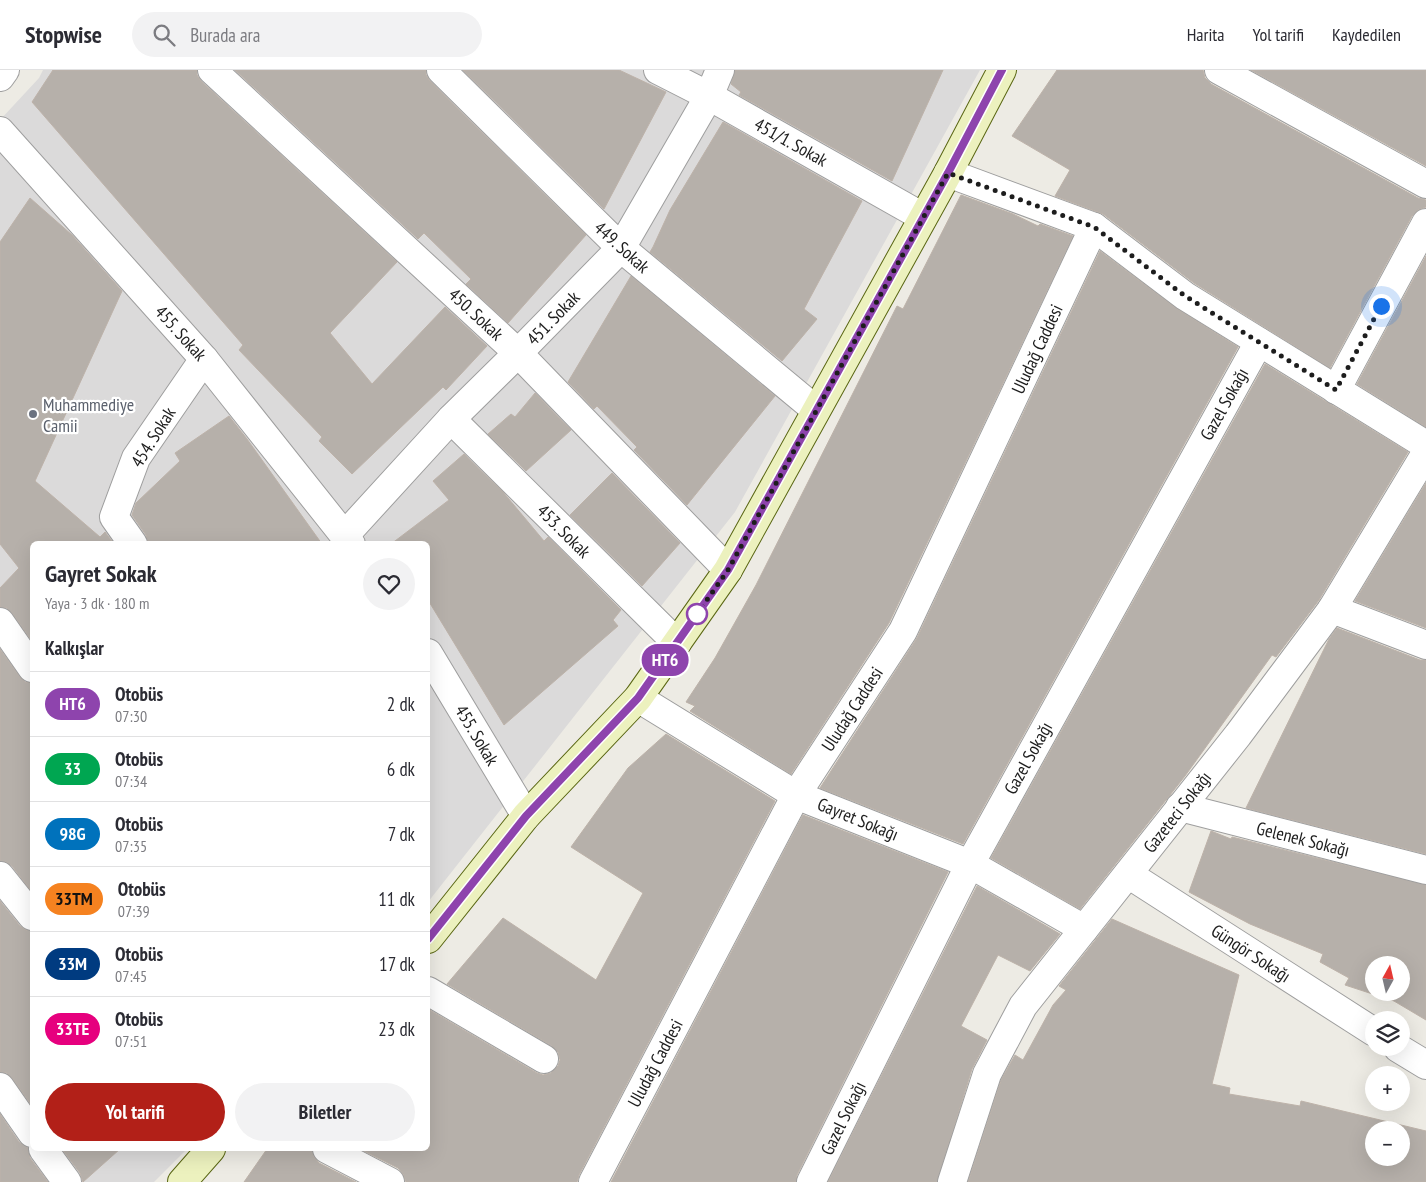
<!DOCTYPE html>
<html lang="tr">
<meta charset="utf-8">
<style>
body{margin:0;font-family:"PT Sans Narrow",sans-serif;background:#f2f2f3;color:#2b2b33;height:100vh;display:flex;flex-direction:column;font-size:19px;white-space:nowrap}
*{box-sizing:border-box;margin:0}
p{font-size:16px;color:#7c7c81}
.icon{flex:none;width:28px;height:28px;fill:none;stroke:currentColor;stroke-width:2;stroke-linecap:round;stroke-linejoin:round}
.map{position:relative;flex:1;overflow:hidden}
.side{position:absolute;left:30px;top:471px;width:400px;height:610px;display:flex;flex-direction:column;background:#fff;border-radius:8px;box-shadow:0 5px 20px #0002}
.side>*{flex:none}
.badge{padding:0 10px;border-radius:16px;font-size:18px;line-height:32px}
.needle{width:32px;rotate:8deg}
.buttons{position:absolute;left:1365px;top:886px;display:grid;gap:10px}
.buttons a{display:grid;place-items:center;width:45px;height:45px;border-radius:50%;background:#fff;box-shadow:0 5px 20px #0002;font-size:25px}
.you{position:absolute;width:25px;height:25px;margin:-12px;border:4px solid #fff;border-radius:50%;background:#1a73e8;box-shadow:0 0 0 8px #1a73e833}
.map>.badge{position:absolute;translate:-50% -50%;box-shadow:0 0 0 2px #fff}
h2{padding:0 15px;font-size:19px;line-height:45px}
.round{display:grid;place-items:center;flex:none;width:52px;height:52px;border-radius:26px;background:#f2f2f3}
.head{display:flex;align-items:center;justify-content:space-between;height:85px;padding:0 15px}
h1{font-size:24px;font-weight:600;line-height:38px}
.cta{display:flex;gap:10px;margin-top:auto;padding:10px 15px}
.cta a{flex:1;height:58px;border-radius:30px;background:#b22018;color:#fff;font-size:20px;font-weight:600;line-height:58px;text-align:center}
.cta a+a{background:#f2f2f3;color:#2b2b33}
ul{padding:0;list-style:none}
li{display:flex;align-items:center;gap:15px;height:65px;padding:0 15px;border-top:1px solid #e1e1e2}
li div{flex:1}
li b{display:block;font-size:19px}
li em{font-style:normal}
li .badge{min-width:55px;font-weight:700;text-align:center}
header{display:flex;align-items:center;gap:30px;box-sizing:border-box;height:70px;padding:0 25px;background:#fff;border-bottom:1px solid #e1e1e2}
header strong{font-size:24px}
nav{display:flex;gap:28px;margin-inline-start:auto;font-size:18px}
.search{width:350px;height:45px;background:#f2f2f3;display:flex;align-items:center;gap:12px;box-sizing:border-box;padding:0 18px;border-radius:28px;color:#7c7c81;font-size:19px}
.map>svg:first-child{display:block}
.residential{fill:#dbdada}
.building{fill:#b6b0aa;stroke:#bdb2a9;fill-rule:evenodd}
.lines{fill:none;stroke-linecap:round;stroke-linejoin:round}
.minor-casing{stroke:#9e9e9e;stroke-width:30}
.tertiary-casing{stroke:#9e9e9e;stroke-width:30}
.secondary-casing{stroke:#596612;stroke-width:30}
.minor{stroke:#fff;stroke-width:28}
.tertiary{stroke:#fff;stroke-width:28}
.secondary{stroke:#ecf1be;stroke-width:28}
.line-casing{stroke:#fff;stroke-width:11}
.line{stroke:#8e44ad;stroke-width:8}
.walk{stroke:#1d1d1d;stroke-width:5;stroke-dasharray:0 9}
.worship-dot{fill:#6b7280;stroke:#fff;stroke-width:2}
.stop-dot{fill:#fff;stroke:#8e44ad;stroke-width:2.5}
.labels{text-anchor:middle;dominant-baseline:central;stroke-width:4.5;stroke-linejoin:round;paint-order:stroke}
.street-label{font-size:18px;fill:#1d1d1d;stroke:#fff}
.worship-label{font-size:18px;fill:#5b616d;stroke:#fff;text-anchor:start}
</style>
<header>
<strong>Stopwise</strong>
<div class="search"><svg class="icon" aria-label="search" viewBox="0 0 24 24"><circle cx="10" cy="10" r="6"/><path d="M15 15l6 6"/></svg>Burada ara</div>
<nav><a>Harita</a><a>Yol tarifi</a><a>Kaydedilen</a></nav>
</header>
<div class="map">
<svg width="1426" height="1112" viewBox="0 0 1426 1112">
<rect width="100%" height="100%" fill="#edebe4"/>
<!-- residential -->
<polygon class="residential" points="43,0 980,0 735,442 428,832 428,474 32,474 32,1079 187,1079 154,1112 0,1112 0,50 39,8"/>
<!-- building -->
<g class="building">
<polygon points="53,0 197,0 197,5 201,11 397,192 330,263 372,314 445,237 487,276 446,320 443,317 352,404 319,371 322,367 239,280 243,275 32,32"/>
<polygon points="235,0 426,0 426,5 430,11 586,165 508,253 466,214 471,209 424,163 418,169"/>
<polygon points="463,0 619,0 666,22 604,139"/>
<polygon points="735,0 943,0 892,111 739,25 741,22 731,14"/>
<polygon points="1057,0 1203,0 1205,8 1211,14 1418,128 1426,130 1426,137 1418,140 1412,146 1330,298 1194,213 1103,144 1055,126 1070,100 1012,66"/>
<polygon points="1251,0 1426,0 1426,96"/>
<polygon points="723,52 862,131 804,239 817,249 782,291 650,182 653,177 670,140"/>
<polygon points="961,125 1013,144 1038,156 1040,154 1073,166 889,553 791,704 690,641 695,636 686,632 715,588 756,515 897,236 903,239"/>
<polygon points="30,128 72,165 122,221 35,411 100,467 105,462 114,474 32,474 32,571 12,543 7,538 0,537 0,518 19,498 0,474 0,172"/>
<polygon points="1100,181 1176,238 1238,277 963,774 820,718 917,568"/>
<polygon points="1426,186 1426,357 1357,314"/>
<polygon points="631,206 775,326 687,435 634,380 637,377 597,336 594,339 568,312"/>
<polygon points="1265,294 1408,382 1319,530 1276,587 1272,585 1185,706 1080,839 991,788"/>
<polygon points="535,323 571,360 526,401 488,364 511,344 515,347"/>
<polygon points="229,346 247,369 322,474 148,474 146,465 132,445 136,433 180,391 175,383"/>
<polygon points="464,384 503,422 544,471 548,467 621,540 613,550 618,556 504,655 428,530 428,474 391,474 449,430 433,411"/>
<polygon points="612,403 680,473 642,516 570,445"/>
<polygon points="1426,413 1426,558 1355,531"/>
<polygon points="1337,558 1420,590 1426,590 1426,784 1246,738 1329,569"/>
<polygon points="0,579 20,607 25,612 32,613 32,822 12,796 6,792 0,791"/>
<polygon points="666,664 775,731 579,1105 577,1112 406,1112 403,1104 398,1098 360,1079 428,1079 428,939 537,1003 543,1005 551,1003 558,996 560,990 558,982 552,976 447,914 503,848 596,910 643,823 571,777 628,698"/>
<polygon points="803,745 948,802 797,1105 796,1112 611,1112"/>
<path d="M1211,761L1231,769L1232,767L1426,815V950L1394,931L1345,915L1349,908L1320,892L1323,884L1250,854L1189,822ZM1374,895H1401V922H1374Z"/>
<polygon points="977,816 1060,864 1030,901 998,885 961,956 987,970 972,999 937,1112 828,1112"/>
<polygon points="0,831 20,856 26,860 32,861 32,1036 12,1008 7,1003 0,1002"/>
<path d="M1112,849L1239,905L1212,1014L1230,1018L1229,1024L1300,1036L1301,1031L1426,1061V1112H968L1001,1010L1015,985L1023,990L1053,935L1066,920L1059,916ZM1374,1060H1401V1088H1374Z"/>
<polygon points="0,1044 19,1072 28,1078 30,1088 48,1112 0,1112"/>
<polygon points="62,1079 120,1079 83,1112 80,1103"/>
<polygon points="267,1079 312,1079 314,1087 319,1093 356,1112 244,1112"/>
</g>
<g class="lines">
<!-- minor casing -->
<g class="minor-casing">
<g id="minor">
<polyline points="212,0 518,283 728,500"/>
<polyline points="441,0 621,178 816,340"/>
<polyline points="658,0 709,26 923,147"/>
<polyline points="1219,0 1426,114"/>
<polyline points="0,61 204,289 351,474"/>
<polyline points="948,103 1094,157 1185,226 1426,375"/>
<polyline points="1336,320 1426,153"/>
<polyline points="451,349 677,573"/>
<polyline points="345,465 451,349 518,283 621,178 709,26 720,0"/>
<polyline points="133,474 114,447 136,388 204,289"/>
<polyline points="1332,539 1426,575"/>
<polyline points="0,552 32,598"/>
<polyline points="428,583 526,746"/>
<polyline points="638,628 796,725 970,794 1084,859"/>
<polyline points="1180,737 1426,800"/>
<polyline points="1128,804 1374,962"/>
<polyline points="0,806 32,846"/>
<polyline points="428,921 544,989"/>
<polyline points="1398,978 1426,995"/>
<polyline points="0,1017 32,1063"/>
<polyline points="43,1079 67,1112"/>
<polyline points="327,1079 390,1112"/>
<polyline points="593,1112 796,725 903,561 1094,157"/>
<polyline points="811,1112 970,794 1259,272"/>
<polyline points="952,1112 987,1004 1023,936 1238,665 1332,539 1426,383"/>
</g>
</g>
<!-- tertiary casing -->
<g class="tertiary-casing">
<polyline id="tertiary" points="0,7 5,0"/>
</g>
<!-- secondary casing -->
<g class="secondary-casing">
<g id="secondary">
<polyline points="428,869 526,746 638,628 728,500 948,103 1002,0"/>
<polyline points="182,1112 211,1079"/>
</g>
</g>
<!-- minor -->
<use href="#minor" class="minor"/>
<!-- tertiary -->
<use href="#tertiary" class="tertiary"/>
<!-- secondary -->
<use href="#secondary" class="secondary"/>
</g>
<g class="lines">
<!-- line casing -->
<g class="line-casing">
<polyline id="line" points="428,869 526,746 638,628 728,500 948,103 1002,0"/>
</g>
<!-- line -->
<use href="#line" class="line"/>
<!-- walk -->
<polyline class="walk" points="697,544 728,500 948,103 1094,157 1185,226 1336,320 1381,236"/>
</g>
<!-- markers -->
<circle class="worship-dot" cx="33" cy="344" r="5"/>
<circle class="stop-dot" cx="697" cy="544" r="10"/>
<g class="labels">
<!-- street labels -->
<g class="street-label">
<text transform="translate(791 72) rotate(29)">451/1. Sokak</text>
<text transform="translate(622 177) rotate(42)">449. Sokak</text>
<text transform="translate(476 244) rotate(43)">450. Sokak</text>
<text transform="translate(553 248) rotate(-46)">451. Sokak</text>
<text transform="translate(181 263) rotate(48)">455. Sokak</text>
<text transform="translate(1037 279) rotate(-65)">Uludağ Caddesi</text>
<text transform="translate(1224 334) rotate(-61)">Gazel Sokağı</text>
<text transform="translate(153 367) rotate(-58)">454. Sokak</text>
<text transform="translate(564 461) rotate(45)">453. Sokak</text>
<text transform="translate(852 639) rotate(-57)">Uludağ Caddesi</text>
<text transform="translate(477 665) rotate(59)">455. Sokak</text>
<text transform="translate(1028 688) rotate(-61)">Gazel Sokağı</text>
<text transform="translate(1177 742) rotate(-52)">Gazeteci Sokağı</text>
<text transform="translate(858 749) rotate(22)">Gayret Sokağı</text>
<text transform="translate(1303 769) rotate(14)">Gelenek Sokağı</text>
<text transform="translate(1251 883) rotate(33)">Güngör Sokağı</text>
<text transform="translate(655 993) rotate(-62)">Uludağ Caddesi</text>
<text transform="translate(843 1048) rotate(-64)">Gazel Sokağı</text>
</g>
<!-- worship labels -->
<g class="worship-label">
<text x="43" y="334">Muhammediye<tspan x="43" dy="21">Camii</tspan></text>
</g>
</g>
</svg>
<div class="buttons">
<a><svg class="needle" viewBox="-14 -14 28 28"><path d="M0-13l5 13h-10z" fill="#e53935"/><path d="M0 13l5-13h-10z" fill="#7c7c81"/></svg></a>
<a><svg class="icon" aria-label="layers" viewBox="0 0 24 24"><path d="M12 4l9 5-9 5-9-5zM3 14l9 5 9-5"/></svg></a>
<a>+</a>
<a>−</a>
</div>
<div class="you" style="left:1381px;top:236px"></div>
<b class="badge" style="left:665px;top:590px;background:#8e44ad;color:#fff">HT6</b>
<section class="side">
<div class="head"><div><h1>Gayret Sokak</h1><p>Yaya · 3 dk · 180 m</p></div><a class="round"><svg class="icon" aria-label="heart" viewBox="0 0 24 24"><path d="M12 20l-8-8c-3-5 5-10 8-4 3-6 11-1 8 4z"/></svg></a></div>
<h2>Kalkışlar</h2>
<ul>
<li><span class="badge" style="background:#8e44ad;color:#fff">HT6</span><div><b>Otobüs</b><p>07:30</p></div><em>2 dk</em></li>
<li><span class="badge" style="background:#00a651;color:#fff">33</span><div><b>Otobüs</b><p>07:34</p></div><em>6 dk</em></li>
<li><span class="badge" style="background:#0072bc;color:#fff">98G</span><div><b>Otobüs</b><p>07:35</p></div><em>7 dk</em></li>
<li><span class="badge" style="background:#f58220;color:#111">33TM</span><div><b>Otobüs</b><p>07:39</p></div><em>11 dk</em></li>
<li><span class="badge" style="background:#003b80;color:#fff">33M</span><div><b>Otobüs</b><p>07:45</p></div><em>17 dk</em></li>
<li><span class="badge" style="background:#e6007e;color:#fff">33TE</span><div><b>Otobüs</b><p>07:51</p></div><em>23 dk</em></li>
</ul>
<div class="cta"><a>Yol tarifi</a><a>Biletler</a></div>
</section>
</div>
